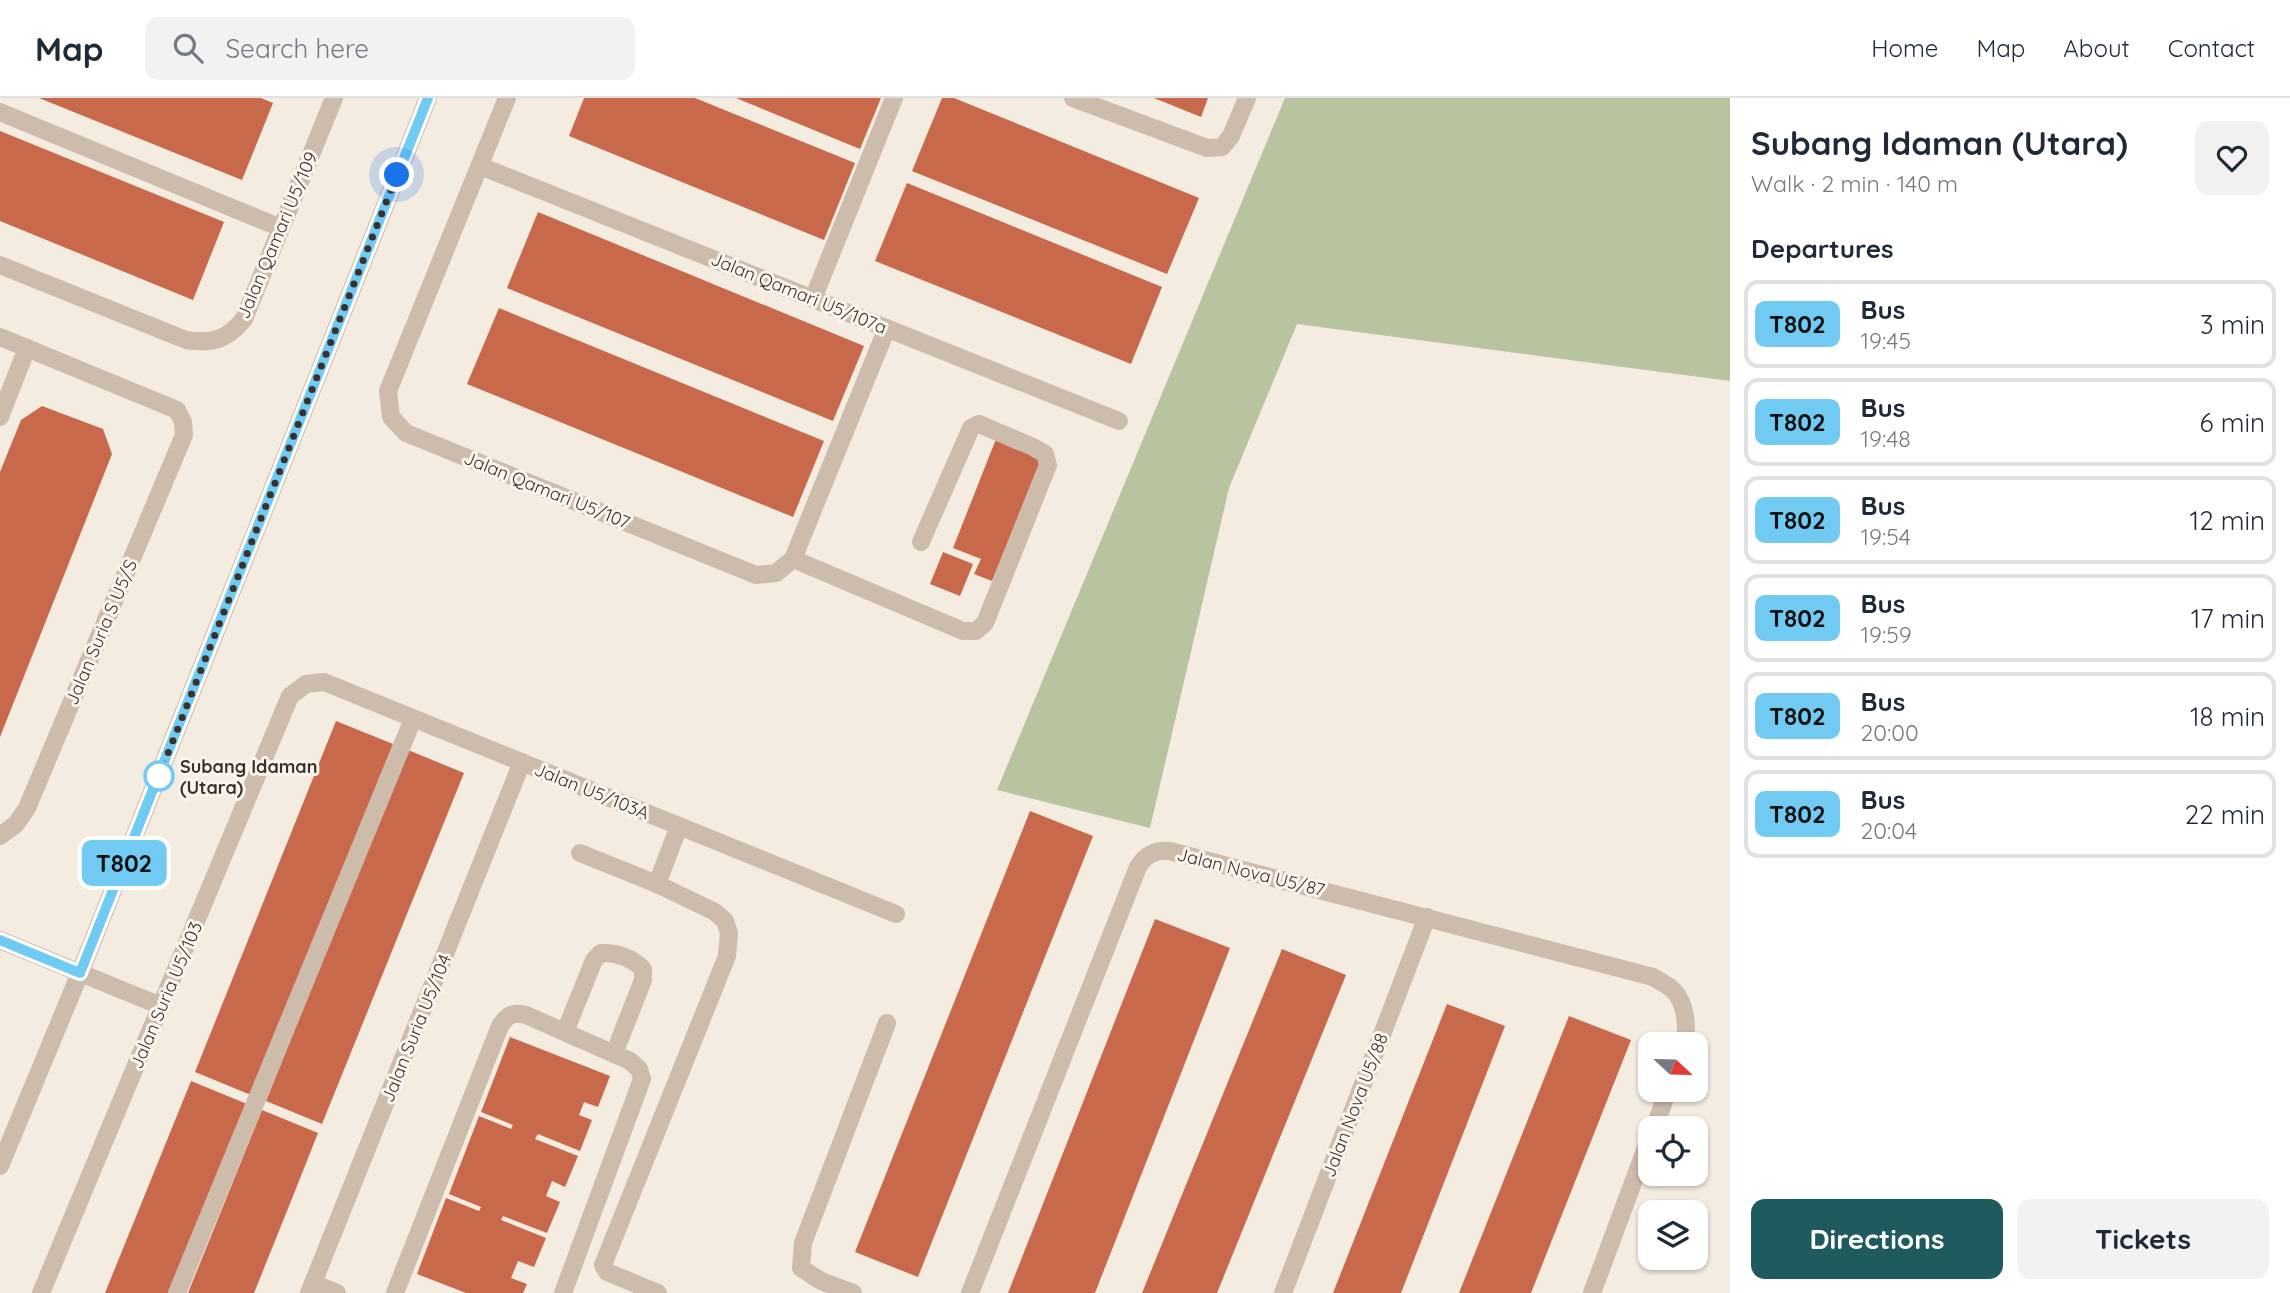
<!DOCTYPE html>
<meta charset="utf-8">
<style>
body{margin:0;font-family:Quicksand,sans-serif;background:#f2f2f3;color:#1f2937;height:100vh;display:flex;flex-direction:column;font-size:26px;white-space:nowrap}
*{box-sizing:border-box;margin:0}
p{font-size:23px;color:#747a83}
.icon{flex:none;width:38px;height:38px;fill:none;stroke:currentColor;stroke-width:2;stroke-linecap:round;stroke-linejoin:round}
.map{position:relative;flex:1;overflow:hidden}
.sheet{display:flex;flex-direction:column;background:#fff;width:560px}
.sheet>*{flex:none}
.badge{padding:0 14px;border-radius:10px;font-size:24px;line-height:46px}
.needle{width:46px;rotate:112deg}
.fabs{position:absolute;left:1638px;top:934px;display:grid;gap:14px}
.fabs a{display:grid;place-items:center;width:70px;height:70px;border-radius:14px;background:#fff;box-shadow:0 2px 5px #0004;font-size:35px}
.you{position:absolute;width:35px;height:35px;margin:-18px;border:5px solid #fff;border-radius:50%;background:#1a73e8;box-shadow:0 0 0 10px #1a73e833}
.map>.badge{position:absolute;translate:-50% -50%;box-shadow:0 0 0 4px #fff}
h2{padding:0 21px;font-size:26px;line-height:63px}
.round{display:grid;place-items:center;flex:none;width:74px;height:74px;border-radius:14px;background:#f2f2f3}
.overview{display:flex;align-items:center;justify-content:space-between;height:119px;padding:0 21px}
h1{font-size:33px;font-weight:700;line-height:52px}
.cta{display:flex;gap:14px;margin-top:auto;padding:14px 21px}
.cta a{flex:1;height:80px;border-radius:14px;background:#1f5a5e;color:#fff;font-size:28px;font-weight:700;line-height:80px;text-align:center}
.cta a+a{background:#f2f2f3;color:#1f2937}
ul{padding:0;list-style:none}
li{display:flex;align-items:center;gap:21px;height:88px;margin:0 14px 10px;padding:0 7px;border:4px solid #e0e1e3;border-radius:14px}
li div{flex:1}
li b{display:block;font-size:26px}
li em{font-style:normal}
li .badge{min-width:77px;font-weight:700;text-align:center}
header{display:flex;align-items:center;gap:42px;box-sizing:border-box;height:98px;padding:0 35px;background:#fff;border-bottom:2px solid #e0e1e3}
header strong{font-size:33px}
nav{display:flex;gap:38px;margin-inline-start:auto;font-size:24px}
.search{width:490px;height:63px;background:#f2f2f3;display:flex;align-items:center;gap:18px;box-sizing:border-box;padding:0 24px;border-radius:14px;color:#747a83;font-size:26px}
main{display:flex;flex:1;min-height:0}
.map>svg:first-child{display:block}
.green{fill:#b8c4a0}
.building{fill:#c8694b}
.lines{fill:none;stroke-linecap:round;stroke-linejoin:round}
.minor{stroke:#cdbbac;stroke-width:18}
.line-casing{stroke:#fff;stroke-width:16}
.line{stroke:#71caf2;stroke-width:10}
.walk{stroke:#3b302b;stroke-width:7;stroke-dasharray:0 12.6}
.stop-dot{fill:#fff;stroke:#71caf2;stroke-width:3.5}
.labels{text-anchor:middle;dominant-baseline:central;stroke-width:6;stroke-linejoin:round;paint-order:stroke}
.street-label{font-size:18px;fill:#3b302b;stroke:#fbf5ee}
.stop-label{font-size:18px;font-weight:bold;fill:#3b302b;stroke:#fbf5ee;text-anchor:start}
</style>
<header>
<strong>Map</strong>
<div class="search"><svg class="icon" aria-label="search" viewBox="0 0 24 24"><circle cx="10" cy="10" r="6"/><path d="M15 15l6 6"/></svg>Search here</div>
<nav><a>Home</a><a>Map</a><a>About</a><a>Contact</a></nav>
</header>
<main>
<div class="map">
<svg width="1730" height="1195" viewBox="0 0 1730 1195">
<rect width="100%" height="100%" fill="#f4ebe1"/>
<!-- green -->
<polygon class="green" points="1285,0 1730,0 1730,283 1297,226 1229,390 1150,730 997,692"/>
<!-- building -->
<g class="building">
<polygon points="39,0 261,0 273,5 242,82"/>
<polygon points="584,0 695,0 855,65 824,142 569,38"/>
<polygon points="736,0 881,0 860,51"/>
<polygon points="942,0 954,0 1199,100 1167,176 912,73"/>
<polygon points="1154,0 1208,0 1201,19"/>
<polygon points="0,33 224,124 193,202 0,123"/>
<polygon points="907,85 1162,189 1131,266 875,163"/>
<polygon points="538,114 864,248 833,323 507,190"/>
<polygon points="499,210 824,343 793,419 467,286"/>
<polygon points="42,308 103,331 112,356 0,639 0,374 21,322"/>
<polygon points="996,341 1042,359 992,483 974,476 981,461 953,450"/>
<polygon points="943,454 973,466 960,498 930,486"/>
<polygon points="336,623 393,646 251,997 195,974"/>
<polygon points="408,652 464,675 322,1026 266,1003"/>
<polygon points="1030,713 1093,738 918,1179 855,1154"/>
<polygon points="1155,821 1230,850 1095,1195 1008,1195"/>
<polygon points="1282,851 1346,877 1217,1195 1142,1195"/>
<polygon points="1447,906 1505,928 1401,1195 1333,1195"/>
<polygon points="1569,918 1631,942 1531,1195 1459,1195"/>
<polygon points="510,939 610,978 598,1009 584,1004 579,1017 592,1022 580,1053 538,1036 535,1041 578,1058 565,1089 552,1083 546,1098 560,1104 547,1135 503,1118 501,1122 546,1140 534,1169 518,1163 511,1180 527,1186 523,1195 466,1195 417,1176 446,1100 479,1113 481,1109 449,1096 479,1018 511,1031 513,1027 481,1014"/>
<polygon points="191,983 247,1006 171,1195 105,1195"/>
<polygon points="262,1012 318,1035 289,1108 254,1195 188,1195"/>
</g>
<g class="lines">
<!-- minor -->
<g class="minor">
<polyline points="507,0 388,293 391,319 406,335 756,477 776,475 793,461 887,230"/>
<polyline points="1073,0 1207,50 1222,49 1231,38 1247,0"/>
<polyline points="0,14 281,130"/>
<polyline points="480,68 1119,323"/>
<path d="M0,167L186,242C212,246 227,242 244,221L334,0"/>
<polyline points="813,201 894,0"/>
<polyline points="0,239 177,312 183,324 184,337 27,710 16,726 0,738"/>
<polyline points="0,319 27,250"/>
<polyline points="793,461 963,533 976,533 985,525 1048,367 1045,356 1033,349 979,326 971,330 921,444"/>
<polyline points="580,755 657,786 715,814 725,823 729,835 727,858 603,1167 607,1174 658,1195"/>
<polyline points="657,786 679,728"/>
<polyline points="0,842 161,908"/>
<path d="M565,934L594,862L601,855C616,854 632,860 643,871V882L614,956"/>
<polyline points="1654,1031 1668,992"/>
<polyline points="0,1068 80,875 428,0"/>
<polyline points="313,1185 337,1195"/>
<polyline points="41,1195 290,598 306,586 324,584 896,816"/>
<polyline points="177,1195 413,621"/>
<polyline points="309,1195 522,664"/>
<path d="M395,1195L500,928C508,916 513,914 526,917L630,963L639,971L642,981L563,1195"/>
<polyline points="853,1195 821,1183 801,1170 803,1145 887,925"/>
<path d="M970,1195L1138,769C1146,756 1155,752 1170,753L1653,879C1659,883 1668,887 1673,892C1686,905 1688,929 1684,947"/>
<polyline points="1283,1195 1427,819"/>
<polyline points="1592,1195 1650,1039"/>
</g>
</g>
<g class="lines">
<!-- line casing -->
<g class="line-casing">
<polyline id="line" points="0,842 80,875 428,0"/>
</g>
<!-- line -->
<use href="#line" class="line"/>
<!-- walk -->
<polyline class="walk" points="159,678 397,77"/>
</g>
<!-- markers -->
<circle class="stop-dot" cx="159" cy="678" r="14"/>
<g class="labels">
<!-- street labels -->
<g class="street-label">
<text transform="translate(277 137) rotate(-67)">Jalan Qamari U5/109</text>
<text transform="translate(799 195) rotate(22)">Jalan Qamari U5/107a</text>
<text transform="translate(547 392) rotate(22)">Jalan Qamari U5/107</text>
<text transform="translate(101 534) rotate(-67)">Jalan Suria S U5/S</text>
<text transform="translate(592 693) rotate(22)">Jalan U5/103A</text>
<text transform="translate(1251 774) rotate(14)">Jalan Nova U5/87</text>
<text transform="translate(166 897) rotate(-67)">Jalan Suria U5/103</text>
<text transform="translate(416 930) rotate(-68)">Jalan Suria U5/104</text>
<text transform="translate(1355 1007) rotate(-69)">Jalan Nova U5/88</text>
</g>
<!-- stop labels -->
<g class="stop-label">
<text x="180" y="668">Subang Idaman<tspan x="180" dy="21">(Utara)</tspan></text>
</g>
</g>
</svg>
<div class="fabs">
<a><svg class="needle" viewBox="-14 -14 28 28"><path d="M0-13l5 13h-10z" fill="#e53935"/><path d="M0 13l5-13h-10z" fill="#747a83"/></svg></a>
<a><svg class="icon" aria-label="locate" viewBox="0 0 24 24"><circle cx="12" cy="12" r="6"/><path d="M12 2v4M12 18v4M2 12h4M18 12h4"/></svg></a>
<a><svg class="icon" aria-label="layers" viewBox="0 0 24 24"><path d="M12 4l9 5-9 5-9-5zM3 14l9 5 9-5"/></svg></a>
</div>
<div class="you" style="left:397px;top:77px"></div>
<b class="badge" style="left:124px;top:765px;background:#71caf2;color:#111">T802</b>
</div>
<section class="sheet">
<div class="overview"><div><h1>Subang Idaman (Utara)</h1><p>Walk · 2 min · 140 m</p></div><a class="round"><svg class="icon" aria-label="heart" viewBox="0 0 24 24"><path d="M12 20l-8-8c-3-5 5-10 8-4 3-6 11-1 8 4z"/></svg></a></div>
<h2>Departures</h2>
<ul>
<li><span class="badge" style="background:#71caf2;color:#111">T802</span><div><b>Bus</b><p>19:45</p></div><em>3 min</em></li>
<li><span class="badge" style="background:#71caf2;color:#111">T802</span><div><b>Bus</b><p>19:48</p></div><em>6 min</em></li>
<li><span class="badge" style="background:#71caf2;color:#111">T802</span><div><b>Bus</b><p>19:54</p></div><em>12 min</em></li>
<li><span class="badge" style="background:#71caf2;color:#111">T802</span><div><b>Bus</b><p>19:59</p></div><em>17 min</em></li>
<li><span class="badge" style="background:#71caf2;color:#111">T802</span><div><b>Bus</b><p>20:00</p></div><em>18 min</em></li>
<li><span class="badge" style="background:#71caf2;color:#111">T802</span><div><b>Bus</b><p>20:04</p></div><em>22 min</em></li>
</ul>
<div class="cta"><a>Directions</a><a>Tickets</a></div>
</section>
</main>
